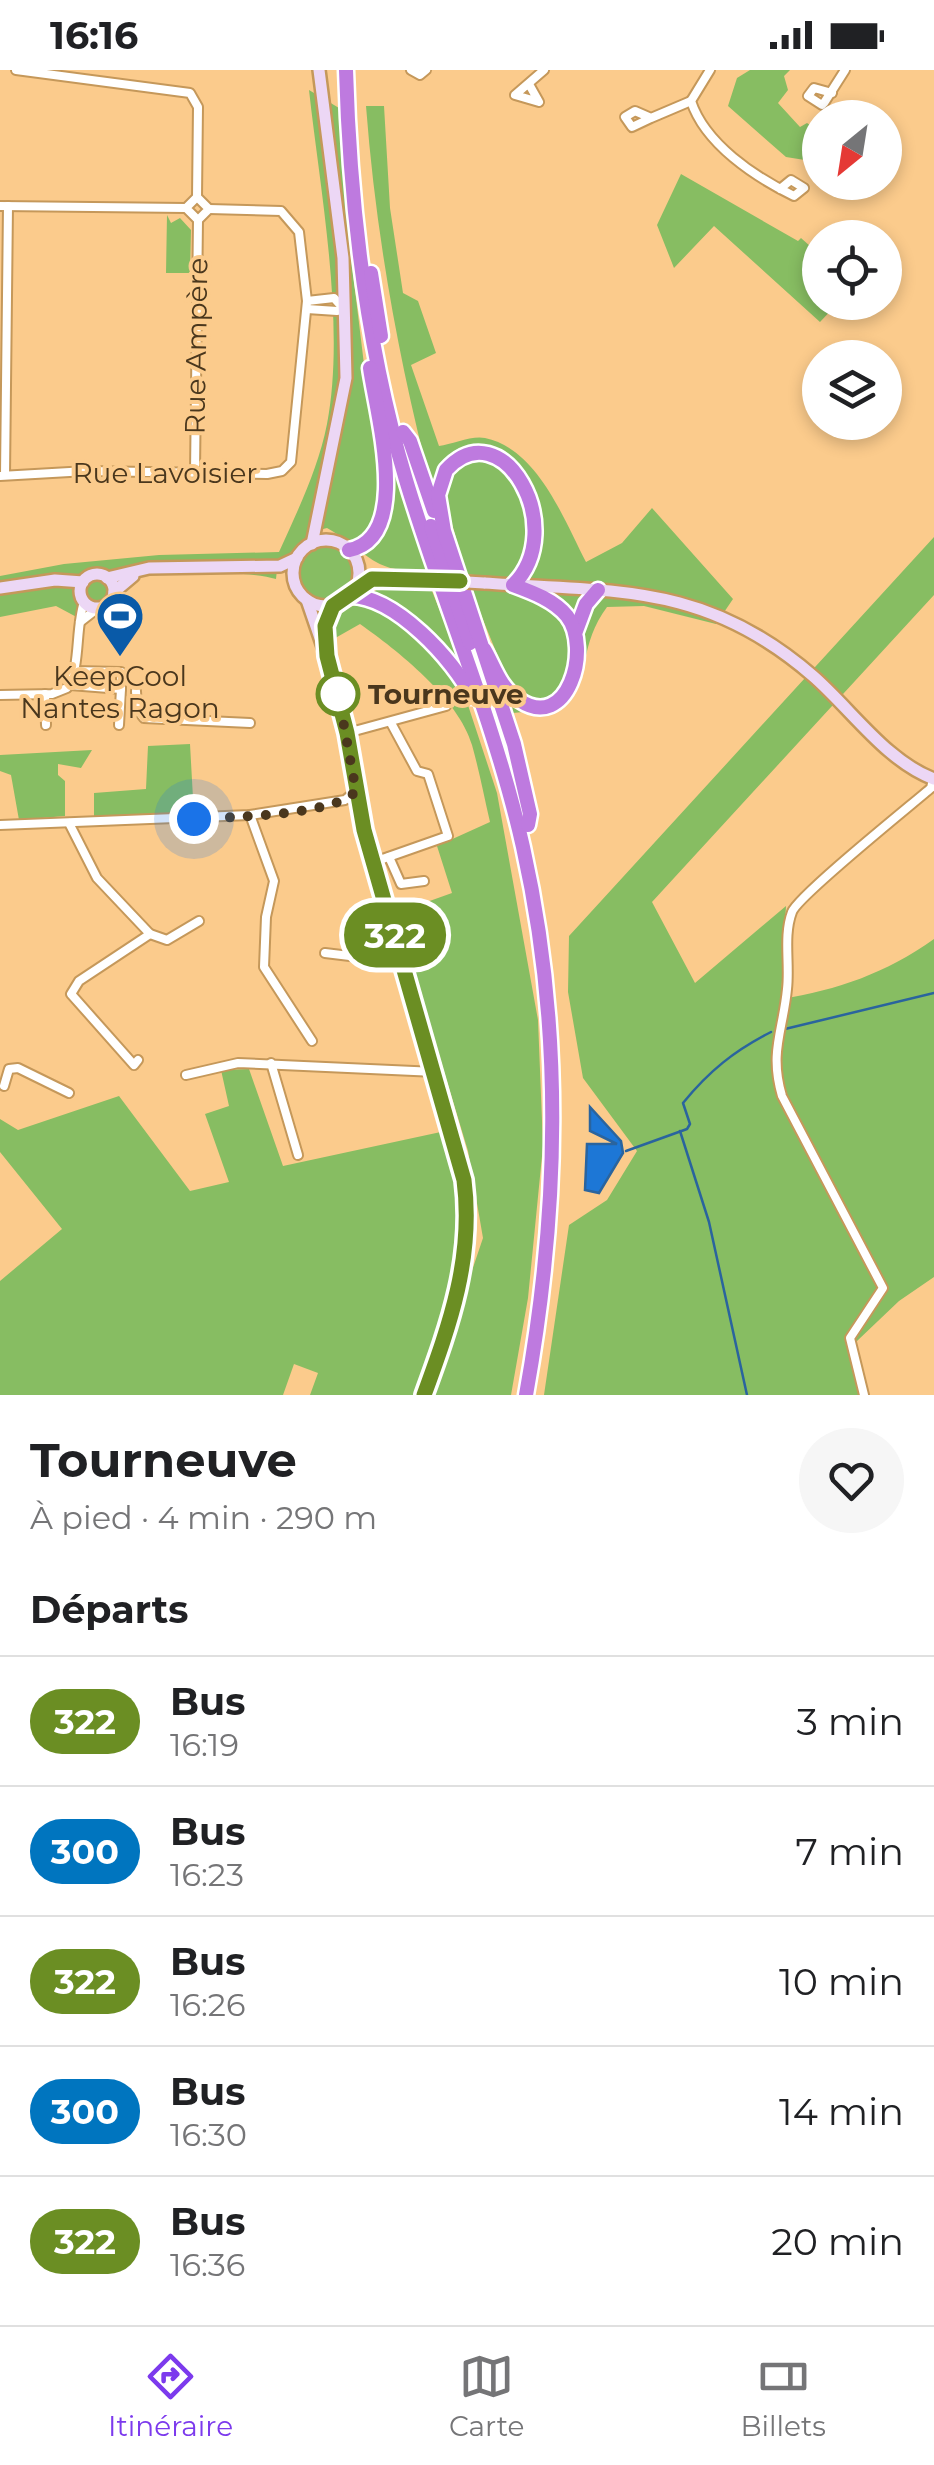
<!DOCTYPE html>
<html lang="fr">
<meta charset="utf-8">
<style>
body{margin:0;font-family:Montserrat,sans-serif;background:#f6f6f6;color:#202124;height:100vh;display:flex;flex-direction:column;font-size:38px;white-space:nowrap}
*{box-sizing:border-box;margin:0}
p{font-size:32px;color:#757577}
.icon{flex:none;width:55px;height:55px;fill:none;stroke:currentColor;stroke-width:2;stroke-linecap:round;stroke-linejoin:round}
.map{position:relative;height:1325px;overflow:hidden}
.panel{display:flex;flex-direction:column;background:#fff;flex:1}
.panel>*{flex:none}
.badge{padding:0 20px;border-radius:32px;font-size:35px;line-height:65px}
.needle{width:65px;rotate:210deg}
.fabs{position:absolute;left:802px;top:30px;display:grid;gap:20px}
.fabs a{display:grid;place-items:center;width:100px;height:100px;border-radius:50%;background:#fff;box-shadow:0 5px 15px #0003;font-size:50px}
.you{position:absolute;width:50px;height:50px;margin:-25px;border:8px solid #fff;border-radius:50%;background:#1a73e8;box-shadow:0 0 0 15px #1a73e833}
.map>.badge{position:absolute;translate:-50% -50%;box-shadow:0 0 0 5px #fff}
h2{padding:0 30px;font-size:38px;line-height:90px}
.round{display:grid;place-items:center;flex:none;width:105px;height:105px;border-radius:52px;background:#f6f6f6}
.headline{display:flex;align-items:center;justify-content:space-between;height:170px;padding:0 30px}
h1{font-size:48px;font-weight:700;line-height:75px}
ul{padding:0;list-style:none}
li{display:flex;align-items:center;gap:30px;height:130px;padding:0 30px;border-top:2px solid #e0e0e0}
li div{flex:1}
li b{display:block;font-size:38px}
li em{font-style:normal}
li .badge{min-width:110px;font-weight:700;text-align:center}
.status{display:flex;justify-content:space-between;align-items:center;height:70px;padding:0 50px;background:#fff;direction:ltr}
.status svg{height:28px;fill:currentColor}
.menu{display:flex;justify-content:space-around;align-items:center;height:140px;border-top:2px solid #e0e0e0;background:#fff;font-size:28px;color:#757577}
.menu a{display:grid;justify-items:center;gap:5px}
.menu .selected{color:#7c3aed}
.map>svg:first-child{display:block}
.green{fill:#87bd62}
.water{fill:#1d77d6;stroke:#2a649e;stroke-width:2.5}
.lines{fill:none;stroke-linecap:round;stroke-linejoin:round}
.stream{stroke:#2a649e;stroke-width:2.5}
.street-casing{stroke:#c5985a;stroke-width:12}
.secondary-casing{stroke:#c5985a;stroke-width:16}
.highway-casing{stroke:#fff;stroke-width:19}
.street{stroke:#fff;stroke-width:8}
.secondary{stroke:#ecd7f5;stroke-width:11}
.highway{stroke:#be7adf;stroke-width:14}
.secondary-bridge-casing{stroke:#c5985a;stroke-width:16;stroke-linecap:butt}
.secondary-bridge{stroke:#ecd7f5;stroke-width:11}
.line-casing{stroke:#fff;stroke-width:22}
.line{stroke:#6b8e23;stroke-width:15}
.walk{stroke:#4a371d;stroke-width:10;stroke-dasharray:0 18}
.stop-dot{fill:#fff;stroke:#6b8e23;stroke-width:5}
.labels{text-anchor:middle;dominant-baseline:central;stroke-width:8;stroke-linejoin:round;paint-order:stroke}
.street-label{font-size:28px;fill:#4a371d;stroke:#fbcb8c}
.poi-label{font-size:28px;fill:#4a371d;stroke:#fbcb8c}
.stop-label{font-size:28px;font-weight:bold;fill:#4a371d;stroke:#fbcb8c;text-anchor:start}
</style>
<div class="status"><b>16:16</b><svg viewBox="0 0 49 12"><path d="M0 12V9h3v3zM5 12V6h3v6zM10 12V3h3v9zM15 12V0h3v12zM26 1h20v11H26zM47 4h2v5h-2z"/></svg></div>
<div class="map">
<svg width="934" height="1325" viewBox="0 0 934 1325">
<rect width="100%" height="100%" fill="#fbcb8c"/>
<!-- green -->
<g class="green">
<polygon points="750,0 790,0 784,6 788,20 778,33 800,57 807,53 820,62 820,79 811,91 786,87 728,36 737,8"/>
<path d="M309,20L339,38L351,187L370,344L382,350L394,402L428,501C370,503 372,484 327,458C299,464 301,481 278,490L276,509C249,501 157,498 132,510C124,514 121,520 119,528L84,551L56,536L0,547V506L64,494L159,485L279,482C298,440 318,399 327,354C346,256 320,120 309,20Z"/>
<path d="M366,36H384L390,138L403,223L418,231L436,283L411,295L439,376C452,374 473,365 485,368C538,379 564,450 586,492L622,473L652,438L733,529L716,554L644,536L607,537C579,574 591,607 562,638L513,643L508,611L470,518L500,520L498,508L466,504L445,429L432,419C399,292 376,167 366,36Z"/>
<polygon points="681,104 798,171 801,168 820,185 820,232 838,233 820,252 714,156 674,198 657,155"/>
<polygon points="167,145 171,153 180,148 191,160 190,203 166,203"/>
<path d="M934,467V525L652,832L695,913L786,836L781,929C838,920 886,903 934,869V1207L899,1231L857,1271L855,1280L869,1325H544L569,1155L607,1130L637,1081L583,1008L568,922L569,866Z"/>
<circle cx="325" cy="502" r="28"/>
<path d="M381,515L430,516L464,601L465,626L497,723L538,950L543,1076L528,1228L511,1325H430L483,1168L468,1081L396,843L452,823L437,776L490,752C484,726 479,700 472,675C459,629 397,580 360,554L330,571L333,545L357,534L366,519L375,521Z"/>
<polygon points="190,674 194,746 94,749 94,723 146,719 148,676"/>
<polygon points="92,680 81,698 58,694 58,705 65,711 65,746 19,750 11,705 0,701 0,685"/>
<polygon points="249,999 283,1096 450,1060 461,1128 457,1206 418,1325 310,1325 318,1303 294,1294 283,1325 0,1325 0,1211 62,1159 0,1082 0,1049 18,1060 119,1026 190,1121 229,1112 205,1044 229,1036 221,1000"/>
</g>
<!-- water -->
<polygon class="water" points="590,1037 621,1071 623,1083 599,1123 585,1120 587,1074 617,1074 590,1061"/>
<g class="lines">
<!-- stream -->
<g class="stream">
<polyline points="785,959 934,923"/>
<polyline points="680,1061 709,1152 747,1325"/>
<path d="M626,1081L687,1059L690,1054L683,1033C709,1001 734,981 771,962"/>
</g>
<!-- street casing -->
<g class="street-casing">
<g id="street">
<polyline points="16,0 190,23 198,37 197,127"/>
<polyline points="411,0 420,5 426,0"/>
<path d="M710,0L691,31C705,74 755,107 794,126L804,118L791,110L780,119"/>
<polyline points="530,16 539,32 515,25 544,0"/>
<polyline points="832,23 814,18 808,26 822,35 824,33 845,0"/>
<polyline points="651,48 632,57 625,47 635,41 651,48 691,31"/>
<polygon points="197,127 209,139 198,150 186,138"/>
<polyline points="0,136 186,138"/>
<polyline points="307,231 334,228 342,237"/>
<polyline points="307,239 337,241"/>
<polyline points="195,402 198,150"/>
<polyline points="5,405 8,136"/>
<polyline points="0,406 87,401 267,404 282,401 291,392 307,231 299,162 281,141 209,139"/>
<polyline points="80,552 98,538"/>
<polyline points="70,615 121,619 121,602 74,601"/>
<polyline points="136,621 137,639 144,648 250,653"/>
<polyline points="45,624 46,655"/>
<path d="M0,625L52,624L67,618C81,599 75,558 84,532"/>
<polyline points="119,655 121,619"/>
<polyline points="347,663 446,636"/>
<polyline points="250,745 274,811 266,847 264,897 312,971"/>
<polyline points="69,753 97,808 150,864 79,911 71,924 134,995 138,990"/>
<polyline points="0,755 250,745 345,730 356,721"/>
<polyline points="389,787 401,814 424,811"/>
<polyline points="374,792 448,766 428,704 417,701 391,653"/>
<polyline points="150,864 167,870 199,851"/>
<polyline points="325,883 358,887 399,877"/>
<polyline points="271,993 298,1085"/>
<polyline points="186,1005 238,993 436,1002"/>
<polyline points="4,1016 9,999 18,998 69,1023"/>
<path d="M864,1325L850,1268L883,1218L782,1026C769,982 783,961 787,919C790,894 783,866 792,842C798,826 910,736 931,718L933,709"/>
</g>
</g>
<!-- secondary casing -->
<g class="secondary-casing">
<g id="secondary">
<circle cx="326" cy="503" r="33"/>
<polyline points="312,474 346,308 343,188 319,0"/>
<circle cx="97" cy="521" r="17"/>
<polyline points="107,508 149,498 280,496 297,488"/>
<path d="M484,513C616,522 706,513 813,606C851,639 886,691 934,709"/>
<polyline points="357,517 387,507 415,509"/>
<polyline points="0,518 55,510 83,512"/>
<polyline points="114,522 133,506"/>
<path d="M307,530L337,618L364,760L464,1110C474,1187 450,1254 424,1325"/>
<polyline points="327,577 326,551 333,535"/>
</g>
</g>
<!-- highway casing -->
<g class="highway-casing">
<g id="highway">
<path d="M346,0C350,139 366,276 406,410C443,533 495,652 523,777C564,960 559,1142 526,1325"/>
<polyline points="371,203 381,266"/>
<polyline points="403,362 410,371 434,441"/>
<polyline points="431,456 470,573"/>
<path d="M349,480C413,468 376,342 370,298"/>
<path d="M350,526C395,526 454,590 472,627"/>
<polyline points="576,561 586,534 598,520"/>
<path d="M484,579C495,598 499,617 519,630C568,663 592,578 567,546C554,530 532,522 513,515C570,459 502,338 446,400L438,425L444,461L514,674L530,744L528,755"/>
</g>
</g>
<!-- street -->
<use href="#street" class="street"/>
<!-- secondary -->
<use href="#secondary" class="secondary"/>
<!-- highway -->
<use href="#highway" class="highway"/>
<!-- secondary-bridge casing -->
<g class="secondary-bridge-casing">
<polyline id="secondary-bridge" points="415,509 484,513"/>
</g>
<!-- secondary-bridge -->
<use href="#secondary-bridge" class="secondary-bridge"/>
</g>
<g class="lines">
<!-- line casing -->
<g class="line-casing">
<path id="line" d="M424,1325C450,1254 474,1187 464,1110L364,760L347,663L327,586L325,556L333,536L372,509L460,511"/>
</g>
<!-- line -->
<use href="#line" class="line"/>
<!-- walk -->
<path class="walk" d="M194,749C229,747 334,746 356,721L337,618L338,624"/>
</g>
<!-- icons -->
<defs>
<g id="stadium-pin" transform="scale(2.5)"><path d="M0 17L-7.5 6A9.5 9.5 0 1 1 7.5 6Z" fill="#095aa8" stroke="#fbcb8c"/><path d="M0-5a6.5 5 0 1 0 0 10a6.5 5 0 1 0 0-10ZM-3.5-1.8h7v3.6h-7Z" fill="#fff"/></g>
</defs>
<g fill-rule="evenodd">
<use href="#stadium-pin" x="120" y="546"/>
</g>
<!-- markers -->
<circle class="stop-dot" cx="338" cy="624" r="20"/>
<g class="labels">
<!-- street labels -->
<g class="street-label">
<text transform="translate(196 276) rotate(-89)">Rue Ampère</text>
<text x="165" y="403">Rue Lavoisier</text>
</g>
<!-- poi labels -->
<g class="poi-label">
<text x="120" y="606">KeepCool<tspan x="120" dy="32">Nantes Ragon</tspan></text>
</g>
<!-- stop labels -->
<g class="stop-label">
<text x="368" y="624">Tourneuve</text>
</g>
</g>
</svg>
<div class="fabs">
<a><svg class="needle" viewBox="-14 -14 28 28"><path d="M0-13l5 13h-10z" fill="#e53935"/><path d="M0 13l5-13h-10z" fill="#757577"/></svg></a>
<a><svg class="icon" aria-label="locate" viewBox="0 0 24 24"><circle cx="12" cy="12" r="6"/><path d="M12 2v4M12 18v4M2 12h4M18 12h4"/></svg></a>
<a><svg class="icon" aria-label="layers" viewBox="0 0 24 24"><path d="M12 4l9 5-9 5-9-5zM3 14l9 5 9-5"/></svg></a>
</div>
<div class="you" style="left:194px;top:749px"></div>
<b class="badge" style="left:395px;top:865px;background:#6b8e23;color:#fff">322</b>
</div>
<section class="panel">
<div class="headline"><div><h1>Tourneuve</h1><p>À pied · 4 min · 290 m</p></div><a class="round"><svg class="icon" aria-label="heart" viewBox="0 0 24 24"><path d="M12 20l-8-8c-3-5 5-10 8-4 3-6 11-1 8 4z"/></svg></a></div>
<h2>Départs</h2>
<ul>
<li><span class="badge" style="background:#6b8e23;color:#fff">322</span><div><b>Bus</b><p>16:19</p></div><em>3 min</em></li>
<li><span class="badge" style="background:#0075bf;color:#fff">300</span><div><b>Bus</b><p>16:23</p></div><em>7 min</em></li>
<li><span class="badge" style="background:#6b8e23;color:#fff">322</span><div><b>Bus</b><p>16:26</p></div><em>10 min</em></li>
<li><span class="badge" style="background:#0075bf;color:#fff">300</span><div><b>Bus</b><p>16:30</p></div><em>14 min</em></li>
<li><span class="badge" style="background:#6b8e23;color:#fff">322</span><div><b>Bus</b><p>16:36</p></div><em>20 min</em></li>
</ul>
</section>
<nav class="menu">
<a class="selected"><svg class="icon" aria-label="directions" viewBox="0 0 24 24"><path d="M12 3l9 9-9 9-9-9zM9 14v-3h6M13 9l2 2-2 2"/></svg>Itinéraire</a>
<a><svg class="icon" aria-label="map" viewBox="0 0 24 24"><path d="M3 6l6-2 6 2 6-2v14l-6 2-6-2-6 2zM9 4v14M15 6v14"/></svg>Carte</a>
<a><svg class="icon" aria-label="tickets" viewBox="0 0 24 24"><path d="M3 7h18v10H3zM15 7v10"/></svg>Billets</a>
</nav>
